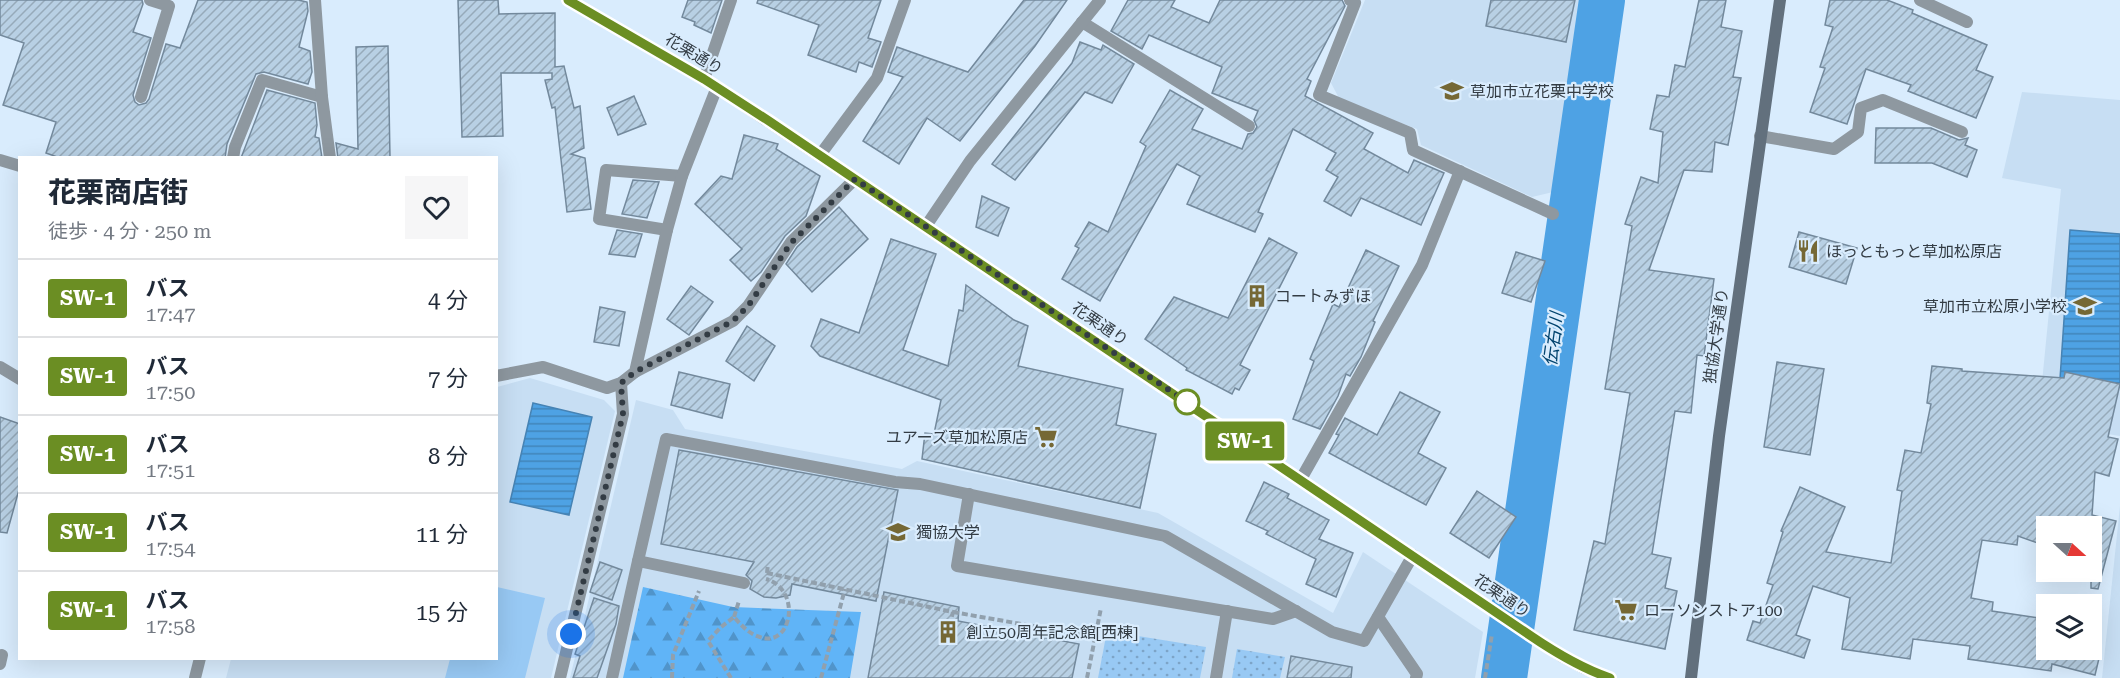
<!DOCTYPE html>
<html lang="ja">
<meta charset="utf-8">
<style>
body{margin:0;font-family:"Roboto Serif","Noto Sans JP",serif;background:#f6f6f7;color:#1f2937;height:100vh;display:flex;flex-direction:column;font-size:22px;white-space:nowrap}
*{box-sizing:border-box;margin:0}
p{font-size:20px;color:#747a83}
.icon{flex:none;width:33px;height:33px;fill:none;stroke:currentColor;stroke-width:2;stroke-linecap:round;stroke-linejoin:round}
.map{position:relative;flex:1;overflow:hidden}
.sheet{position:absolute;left:18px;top:156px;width:480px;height:504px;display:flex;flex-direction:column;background:#fff;border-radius:0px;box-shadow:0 6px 24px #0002}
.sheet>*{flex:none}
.badge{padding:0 12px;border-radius:4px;font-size:21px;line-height:39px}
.needle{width:39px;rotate:111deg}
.controls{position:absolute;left:2036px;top:516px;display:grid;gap:12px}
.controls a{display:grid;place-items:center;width:66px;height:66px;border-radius:0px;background:#fff;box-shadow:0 6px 24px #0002;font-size:30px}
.you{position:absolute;width:30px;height:30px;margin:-15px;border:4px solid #fff;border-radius:50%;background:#1a73e8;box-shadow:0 0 0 9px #1a73e833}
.map>.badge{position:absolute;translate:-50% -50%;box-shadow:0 0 0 3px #fff}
.round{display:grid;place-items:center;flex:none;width:63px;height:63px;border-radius:0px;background:#f6f6f7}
.headline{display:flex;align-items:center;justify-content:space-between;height:102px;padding:0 30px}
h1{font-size:28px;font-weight:800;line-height:45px}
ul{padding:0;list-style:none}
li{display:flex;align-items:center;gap:18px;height:78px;padding:0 30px;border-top:2px solid #e0e1e3}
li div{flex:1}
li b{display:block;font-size:22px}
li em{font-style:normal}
li .badge{min-width:66px;font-weight:700;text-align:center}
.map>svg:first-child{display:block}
.built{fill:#c7def3}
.green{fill:url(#green-dots)}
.forest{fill:url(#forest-firs)}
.pitch{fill:#98c9f4}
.water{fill:url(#water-rules);stroke:#4683b4;stroke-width:1.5}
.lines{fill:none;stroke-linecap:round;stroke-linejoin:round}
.river{stroke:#4ea2e4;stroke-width:46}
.building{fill:url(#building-hatch);stroke:#73899c;stroke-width:1.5}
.path{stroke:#91a0ad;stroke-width:4;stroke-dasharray:6 3;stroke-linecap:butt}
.lane{stroke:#8e98a0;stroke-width:12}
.street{stroke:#8e98a0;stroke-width:12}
.secondary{stroke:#62707d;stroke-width:12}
.line-casing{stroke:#fff;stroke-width:14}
.line{stroke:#6b8e23;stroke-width:9}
.walk{stroke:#333c44;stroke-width:6;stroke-dasharray:0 10.8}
.stop-dot{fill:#fff;stroke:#6b8e23;stroke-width:3}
.labels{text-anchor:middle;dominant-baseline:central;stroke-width:4.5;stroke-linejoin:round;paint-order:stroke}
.street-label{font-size:16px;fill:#333c44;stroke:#d9ecfd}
.poi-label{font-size:16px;fill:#333c44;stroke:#d9ecfd;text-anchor:start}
.water-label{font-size:18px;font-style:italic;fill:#00436e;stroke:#d9ecfd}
</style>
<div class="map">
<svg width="2120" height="678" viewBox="0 0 2120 678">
<defs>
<pattern id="green-dots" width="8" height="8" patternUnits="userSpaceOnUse" patternTransform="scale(1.5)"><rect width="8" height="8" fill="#98c9f4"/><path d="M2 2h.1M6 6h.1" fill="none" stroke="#7da4c7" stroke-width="1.8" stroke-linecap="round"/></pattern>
<pattern id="forest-firs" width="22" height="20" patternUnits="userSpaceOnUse" patternTransform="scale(1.5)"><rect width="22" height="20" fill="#60b4f7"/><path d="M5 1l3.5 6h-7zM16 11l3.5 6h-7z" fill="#5094ca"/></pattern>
<pattern id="water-rules" width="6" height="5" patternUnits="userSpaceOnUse" patternTransform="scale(1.5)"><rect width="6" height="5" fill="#4ea2e4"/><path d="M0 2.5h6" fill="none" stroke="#4185ba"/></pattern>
<pattern id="building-hatch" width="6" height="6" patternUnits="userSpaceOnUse" patternTransform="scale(1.5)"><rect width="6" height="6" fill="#b8d0e4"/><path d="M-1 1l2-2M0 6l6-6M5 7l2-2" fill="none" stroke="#96aaba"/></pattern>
</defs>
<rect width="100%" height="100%" fill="#d9ecfd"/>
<!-- built -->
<g class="built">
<polygon points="1365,0 1584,0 1553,192 1532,197 1421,145 1417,129 1340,100 1331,83"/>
<polygon points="2022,92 2120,100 2120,436 2038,423 2061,189 2002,178"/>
<polygon points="530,378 604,400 615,411 551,678 226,678 231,659 496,658 497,387"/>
<polygon points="636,400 673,410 685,429 902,469 917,461 1158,513 1333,613 1363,552 1483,632 1475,678 570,678"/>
<polygon points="2120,506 2120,678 2102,678"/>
</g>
<!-- green -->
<g class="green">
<polygon points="1107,631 1206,647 1200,678 1098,678"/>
<polygon points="1237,649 1285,657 1280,678 1232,678"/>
</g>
<!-- forest -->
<polygon class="forest" points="643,587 733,607 861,612 850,678 623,678"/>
<!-- pitch -->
<polygon class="pitch" points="497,587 545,598 525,678 445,678 450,659 496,658"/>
<!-- water -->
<g class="water">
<polygon points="2070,230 2120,234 2120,383 2060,379"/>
<polygon points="533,403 592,417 569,515 510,502"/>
</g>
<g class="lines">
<!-- river -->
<polyline class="river" points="1504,678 1602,0"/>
</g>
<!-- building -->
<g class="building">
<polygon points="0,0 142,0 143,4 133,32 151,38 133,95 135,102 139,105 146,103 149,99 166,44 180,48 198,0 298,0 307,2 308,11 299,47 310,51 312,72 308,84 264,72 256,74 227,144 225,158 60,158 46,153 56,122 3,105 24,43 0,35"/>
<polygon points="458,0 498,0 499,14 555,13 555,67 564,66 574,108 580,106 584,148 571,154 585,158 591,209 567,212 555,107 552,108 545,80 552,79 552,73 501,73 503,136 462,137"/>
<polygon points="688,0 722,0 711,33 694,25 695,22 682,17"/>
<polygon points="758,0 881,0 868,38 881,42 872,67 859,62 856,72 808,55 819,25 757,3"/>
<polygon points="1024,0 1067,0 1035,46 960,141 927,118 899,164 863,141 903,77 888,72 897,47 968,72"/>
<polygon points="1128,0 1175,0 1171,7 1209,23 1220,0 1342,0 1345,6 1307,79 1311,81 1305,96 1373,133 1364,149 1408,173 1414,160 1444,173 1421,225 1361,198 1351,216 1324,201 1338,177 1326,170 1336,153 1293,129 1258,212 1263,214 1255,232 1187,204 1200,176 1177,164 1100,301 1062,279 1079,248 1075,246 1089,222 1108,232 1146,146 1140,142 1170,90 1203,109 1192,129 1242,149 1248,134 1253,133 1257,127 1254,120 1258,111 1212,93 1222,67 1149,35 1142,49 1111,31"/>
<polygon points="1491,0 1575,0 1566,42 1486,26"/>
<polygon points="1699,0 1726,0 1721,27 1742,31 1733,77 1741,78 1728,145 1715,142 1712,172 1684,170 1649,270 1714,279 1704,356 1697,355 1691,413 1675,411 1652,554 1671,558 1665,588 1677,591 1665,649 1574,630 1594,541 1605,544 1630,393 1605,389 1632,226 1625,224 1641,177 1658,183 1663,132 1650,129 1657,95 1669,97 1675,65 1685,67"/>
<polygon points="1830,0 1887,0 1913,10 1912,13 1987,45 1976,70 1993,77 1976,118 1908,91 1911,85 1866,69 1847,124 1810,112 1825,68 1820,67 1833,27 1825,25"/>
<polygon points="1080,42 1101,50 1103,45 1134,64 1112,103 1085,92 1015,180 992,164 1072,63"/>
<polygon points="388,46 390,158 338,158 336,143 358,149 356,47"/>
<polygon points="267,90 315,103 317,125 315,137 319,138 322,158 241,158"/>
<polygon points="634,96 646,124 618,135 607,108"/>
<polygon points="1876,128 1931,128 1959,140 1968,138 1965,145 1977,150 1967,177 1932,163 1875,163"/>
<polygon points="744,135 778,144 776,149 820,176 806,216 785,236 761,272 751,281 730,260 742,249 695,204 721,176 732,179"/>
<polygon points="633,180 659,182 647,218 622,214"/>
<polygon points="982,196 1009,208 998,236 976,227"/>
<polygon points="839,207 868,239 812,292 786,264 797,247"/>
<polygon points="617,230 642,234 635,257 609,254"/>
<polygon points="1799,232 1857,248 1846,284 1789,267"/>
<polygon points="1269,238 1297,253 1240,365 1250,370 1239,390 1235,388 1232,394 1186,370 1187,368 1145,339 1174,297 1228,318"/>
<polygon points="891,239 936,254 903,350 948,366 959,310 963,311 966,285 1014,320 1028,326 1018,366 1123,389 1116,425 1156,434 1140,508 922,459 925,433 934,434 941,400 820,356 811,346 821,319 859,333"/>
<polygon points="1366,250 1399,266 1373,321 1375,322 1361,357 1350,376 1346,374 1338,396 1320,429 1293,419 1314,361 1310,359 1333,304 1339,307"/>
<polygon points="1516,252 1545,261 1531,302 1502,293"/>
<polygon points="691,286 713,302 689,335 667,319"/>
<polygon points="600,307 625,312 619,346 594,342"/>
<polygon points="747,326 775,346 754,381 726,361"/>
<polygon points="1777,362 1824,369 1810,455 1764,447"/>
<polygon points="1932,366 1962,369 1962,371 2064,378 2065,372 2120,384 2108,437 2118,439 2109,476 2095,472 2092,515 2116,521 2098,589 2091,588 2091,525 2091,526 2046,526 2046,546 2018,536 2017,545 1982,540 1971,598 1993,602 1992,611 2046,619 2046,650 2101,650 2095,675 2052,664 2051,671 1968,659 1970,646 1913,639 1910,659 1842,649 1850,598 1813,586 1796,635 1810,640 1804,658 1747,640 1753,621 1760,623 1773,585 1767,583 1783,532 1781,531 1800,487 1845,507 1826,552 1891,563 1902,491 1897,490 1905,450 1921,453 1931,404 1927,403"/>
<polygon points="679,372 730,384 722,418 671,405"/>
<polygon points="1400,392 1440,412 1418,453 1446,468 1426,505 1329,453 1339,435 1336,434 1345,418 1377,435"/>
<polygon points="0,417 20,424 20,486 7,533 0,532"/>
<polygon points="679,450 898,490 876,601 792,584 790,595 776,598 764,597 750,589 752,581 746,575 754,562 661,544"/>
<polygon points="1264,482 1289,494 1287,498 1329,520 1319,539 1353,553 1336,597 1306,584 1316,559 1266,534 1268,531 1246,521"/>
<polygon points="1477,491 1516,517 1489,558 1450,533"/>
<polygon points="600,562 622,570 612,600 590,592"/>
<polygon points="884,592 959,607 958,621 1079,644 1072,678 868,678"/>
<polygon points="594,598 619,606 616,624 597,678 573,678 580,656 575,654"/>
<polygon points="1291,656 1352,667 1351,678 1287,678"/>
</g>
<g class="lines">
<!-- path -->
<g class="path">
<polyline points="767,573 953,612 951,620"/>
<polyline points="767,573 768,564"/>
<polyline points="953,612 1095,637"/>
<polyline points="734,617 739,601"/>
<polyline points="672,678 673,655 699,591"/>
<path d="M731,678L708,641L721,627L734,617C741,625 749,634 760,637C791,649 803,590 766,579"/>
<polyline points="821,678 845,589"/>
<polyline points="1087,678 1101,608"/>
<polyline points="1485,678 1492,634"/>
</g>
<!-- lane -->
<g class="lane">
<polyline points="1350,0 1355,3 1319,95 1410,133 1413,150 1553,214"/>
<polyline points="1920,0 1967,22"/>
<polyline points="1082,22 1249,126"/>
<polyline points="704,79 731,0"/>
<polyline points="141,97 169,6 150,0"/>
<polyline points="1760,136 1834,149 1858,132 1861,108 1883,100 1962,132"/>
<polyline points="233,158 235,147 262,80 322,97"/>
<polyline points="926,226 970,161 1100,0"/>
<polyline points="667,230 599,219 606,170 682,176"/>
<polyline points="635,372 733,321 748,306 791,242 855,179"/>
<polyline points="969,494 957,566 1273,619 1296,611"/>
<polyline points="638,561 666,439 895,482 920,484 1165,536 1332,632 1364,641 1413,555"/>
<polyline points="1378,617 1417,674 1416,678"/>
<polyline points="0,664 2,655"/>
<polyline points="560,678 623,414 621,383"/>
<polyline points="612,678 638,561 744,583"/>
<polyline points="1216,678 1227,611"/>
</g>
<!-- street -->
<g class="street">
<polyline points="315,0 322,97 330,158"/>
<polyline points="820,155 877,78 905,0"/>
<polyline points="0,160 20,166"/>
<polyline points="0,367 20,379"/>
<polyline points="496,376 543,367 607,388 621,383 635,372 667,230 682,176 717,87"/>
<polyline points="1301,479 1422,265 1460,171"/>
<polyline points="195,678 200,658"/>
</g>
<!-- secondary -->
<g class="secondary">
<polyline points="568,0 717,87 1563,657 1584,668 1610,678"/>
<polyline points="1691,678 1719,436 1780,0"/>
</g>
</g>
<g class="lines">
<!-- line casing -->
<g class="line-casing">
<path id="line" d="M568,0L704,79L769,121L1531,636C1556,653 1581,668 1610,678"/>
</g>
<!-- line -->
<use href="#line" class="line"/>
<!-- walk -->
<polyline class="walk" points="571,634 623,414 621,383 635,372 733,321 748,306 791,243 855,179 1187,402"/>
</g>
<!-- icons -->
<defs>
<g id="school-bare" transform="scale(1.8)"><path d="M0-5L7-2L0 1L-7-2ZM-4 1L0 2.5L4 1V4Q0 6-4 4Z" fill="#756835" stroke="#d9ecfd" stroke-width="2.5" paint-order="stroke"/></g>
<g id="restaurant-bare" transform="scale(1.8)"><path d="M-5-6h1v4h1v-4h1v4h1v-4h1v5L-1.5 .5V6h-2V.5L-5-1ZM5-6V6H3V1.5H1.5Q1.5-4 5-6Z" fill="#756835" stroke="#d9ecfd" stroke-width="2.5" paint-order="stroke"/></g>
<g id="building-bare" transform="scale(1.8)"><path d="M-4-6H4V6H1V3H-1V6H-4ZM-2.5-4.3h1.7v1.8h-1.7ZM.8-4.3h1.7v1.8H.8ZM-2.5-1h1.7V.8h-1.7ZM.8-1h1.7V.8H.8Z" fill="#756835" stroke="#d9ecfd" stroke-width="2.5" paint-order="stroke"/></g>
<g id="supermarket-bare" transform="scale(1.8)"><path d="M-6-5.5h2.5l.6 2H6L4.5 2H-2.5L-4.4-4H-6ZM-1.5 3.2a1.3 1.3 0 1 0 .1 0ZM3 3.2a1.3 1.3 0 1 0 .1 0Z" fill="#756835" stroke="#d9ecfd" stroke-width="2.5" paint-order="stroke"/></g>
<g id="university-bare" transform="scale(1.8)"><path d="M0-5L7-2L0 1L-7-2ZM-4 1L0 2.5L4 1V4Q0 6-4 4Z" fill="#756835" stroke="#d9ecfd" stroke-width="2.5" paint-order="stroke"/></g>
</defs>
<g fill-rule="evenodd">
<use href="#school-bare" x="1452" y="91"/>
<use href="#restaurant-bare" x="1808" y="251"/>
<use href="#building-bare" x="1257" y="296"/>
<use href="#school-bare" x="2085" y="306"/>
<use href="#supermarket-bare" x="1046" y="437"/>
<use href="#university-bare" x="898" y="532"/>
<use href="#supermarket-bare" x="1626" y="610"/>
<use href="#building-bare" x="948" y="632"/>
</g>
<!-- markers -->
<circle class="stop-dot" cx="1187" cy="402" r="12"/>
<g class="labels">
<!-- street labels -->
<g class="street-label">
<text transform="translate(694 54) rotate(31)">花栗通り</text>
<text transform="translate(1100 324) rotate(34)">花栗通り</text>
<text transform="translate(1716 336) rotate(-82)">独協大学通り</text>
<text transform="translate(1502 596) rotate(34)">花栗通り</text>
</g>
<!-- poi labels -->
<g class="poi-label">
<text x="1470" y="91">草加市立花栗中学校</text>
<text x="1826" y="251">ほっともっと草加松原店</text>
<text x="1275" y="296">コートみずほ</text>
<text x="2067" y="306" text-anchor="end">草加市立松原小学校</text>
<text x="1028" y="437" text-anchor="end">ユアーズ草加松原店</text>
<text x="916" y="532">獨協大学</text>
<text x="1644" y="610">ローソンストア100</text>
<text x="966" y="632">創立50周年記念館[西棟]</text>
</g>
<!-- water labels -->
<g class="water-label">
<text transform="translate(1553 339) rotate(-82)">伝右川</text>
</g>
</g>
</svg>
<div class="controls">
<a><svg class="needle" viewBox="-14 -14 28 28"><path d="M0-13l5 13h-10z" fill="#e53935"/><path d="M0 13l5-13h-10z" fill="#747a83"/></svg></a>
<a><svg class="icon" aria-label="layers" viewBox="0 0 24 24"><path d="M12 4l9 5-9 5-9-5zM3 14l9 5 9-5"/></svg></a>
</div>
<div class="you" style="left:571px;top:634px"></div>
<b class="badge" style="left:1245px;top:441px;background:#6b8e23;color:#fff">SW-1</b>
<section class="sheet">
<div class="headline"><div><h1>花栗商店街</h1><p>徒歩 · 4 分 · 250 m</p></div><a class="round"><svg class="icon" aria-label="heart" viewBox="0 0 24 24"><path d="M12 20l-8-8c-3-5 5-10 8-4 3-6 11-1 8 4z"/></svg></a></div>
<ul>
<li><span class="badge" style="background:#6b8e23;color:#fff">SW-1</span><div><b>バス</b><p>17:47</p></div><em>4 分</em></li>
<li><span class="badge" style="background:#6b8e23;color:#fff">SW-1</span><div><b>バス</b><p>17:50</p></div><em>7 分</em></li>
<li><span class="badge" style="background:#6b8e23;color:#fff">SW-1</span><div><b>バス</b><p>17:51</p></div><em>8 分</em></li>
<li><span class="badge" style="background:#6b8e23;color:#fff">SW-1</span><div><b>バス</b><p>17:54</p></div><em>11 分</em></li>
<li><span class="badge" style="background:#6b8e23;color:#fff">SW-1</span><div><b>バス</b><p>17:58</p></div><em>15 分</em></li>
</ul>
</section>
</div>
